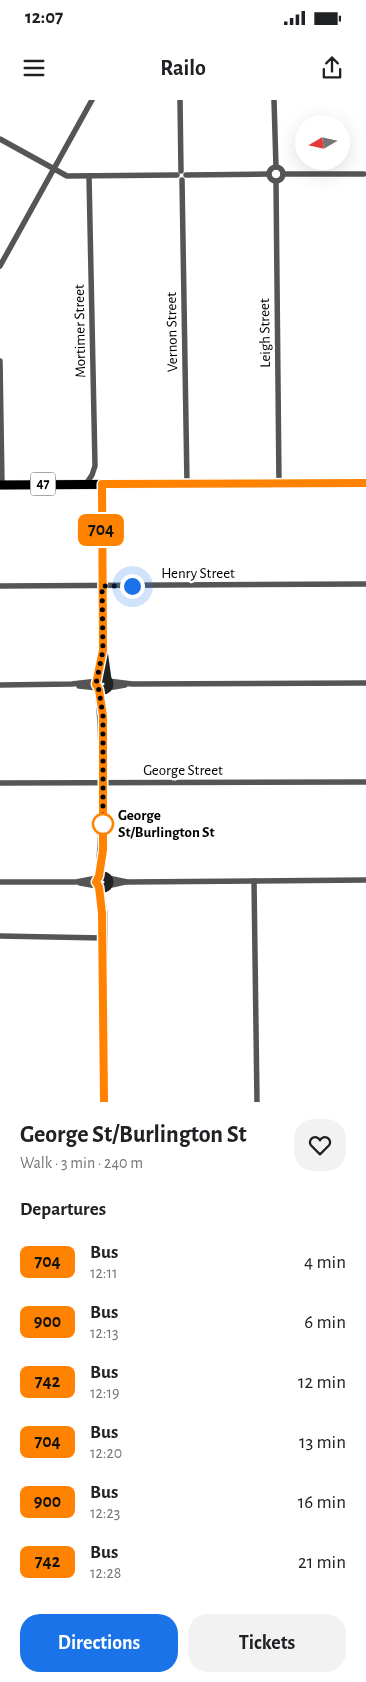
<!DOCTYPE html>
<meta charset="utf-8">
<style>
body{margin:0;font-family:"Alegreya Sans",sans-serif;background:#f2f2f2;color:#202124;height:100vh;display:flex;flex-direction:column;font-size:19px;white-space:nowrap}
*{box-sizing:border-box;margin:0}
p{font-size:16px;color:#757577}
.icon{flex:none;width:28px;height:28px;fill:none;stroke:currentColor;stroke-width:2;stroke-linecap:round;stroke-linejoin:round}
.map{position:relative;height:1002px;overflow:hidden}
.sheet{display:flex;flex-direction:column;background:#fff;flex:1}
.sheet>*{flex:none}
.badge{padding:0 10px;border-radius:8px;font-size:18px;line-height:32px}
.needle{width:32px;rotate:261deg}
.controls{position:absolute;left:295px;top:15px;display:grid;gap:10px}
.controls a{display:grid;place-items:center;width:55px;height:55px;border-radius:50%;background:#fff;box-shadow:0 5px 20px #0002;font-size:25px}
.you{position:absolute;width:25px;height:25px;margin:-12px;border:4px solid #fff;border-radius:50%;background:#1a73e8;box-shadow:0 0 0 8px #1a73e833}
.map>.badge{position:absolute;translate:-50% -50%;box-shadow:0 0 0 2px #fff}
h2{padding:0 20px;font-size:19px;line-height:45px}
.round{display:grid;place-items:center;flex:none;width:52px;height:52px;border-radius:20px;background:#f2f2f2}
.summary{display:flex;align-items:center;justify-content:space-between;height:85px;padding:0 20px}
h1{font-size:24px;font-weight:700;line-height:38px}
.button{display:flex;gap:10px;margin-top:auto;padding:10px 20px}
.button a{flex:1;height:58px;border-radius:20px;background:#1a73e8;color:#fff;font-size:20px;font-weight:700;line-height:58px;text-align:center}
.button a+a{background:#f2f2f2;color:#202124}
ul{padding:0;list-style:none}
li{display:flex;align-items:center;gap:15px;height:60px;padding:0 20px}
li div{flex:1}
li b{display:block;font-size:19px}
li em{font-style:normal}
li .badge{min-width:55px;font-weight:700;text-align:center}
.status{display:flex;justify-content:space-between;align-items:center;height:35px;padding:0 25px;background:#fff;direction:ltr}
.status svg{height:14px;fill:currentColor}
header{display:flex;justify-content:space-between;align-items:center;height:65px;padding:0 20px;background:#fff;font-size:22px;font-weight:700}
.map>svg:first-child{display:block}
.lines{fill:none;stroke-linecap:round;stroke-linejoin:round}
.primary-casing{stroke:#dbdbdb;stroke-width:10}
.street{stroke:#555;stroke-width:5.5}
.secondary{stroke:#222;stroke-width:9}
.primary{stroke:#000;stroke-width:9}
.line-casing{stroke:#fff;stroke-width:11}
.line{stroke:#ff8200;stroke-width:8}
.walk{stroke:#000;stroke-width:5;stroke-dasharray:0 9}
.stop-dot{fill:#fff;stroke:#ff8200;stroke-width:2.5}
.labels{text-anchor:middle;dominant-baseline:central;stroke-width:5;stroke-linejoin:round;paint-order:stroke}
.shield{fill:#fff;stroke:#4c4c4c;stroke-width:1}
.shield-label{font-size:14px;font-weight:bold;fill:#000}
.street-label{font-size:15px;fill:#000;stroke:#fff}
.stop-label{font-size:15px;font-weight:bold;fill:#000;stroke:#fff;text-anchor:start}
</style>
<div class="status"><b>12:07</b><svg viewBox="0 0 49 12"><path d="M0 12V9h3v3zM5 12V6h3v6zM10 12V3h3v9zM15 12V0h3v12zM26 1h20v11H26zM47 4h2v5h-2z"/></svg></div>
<header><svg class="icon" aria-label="menu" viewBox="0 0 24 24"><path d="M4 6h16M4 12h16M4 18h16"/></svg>Railo<svg class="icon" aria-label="share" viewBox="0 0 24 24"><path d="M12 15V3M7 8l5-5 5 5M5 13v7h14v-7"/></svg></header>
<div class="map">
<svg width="366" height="1002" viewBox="0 0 366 1002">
<rect width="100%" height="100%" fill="#fff"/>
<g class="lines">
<!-- primary casing -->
<g class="primary-casing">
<polyline id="primary" points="0,385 366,383"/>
</g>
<!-- street -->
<g class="street">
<polyline points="180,0 181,71"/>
<polyline points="274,0 276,67"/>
<polyline points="0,39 67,76 177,75"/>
<circle cx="276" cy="74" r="7"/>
<polyline points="283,74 364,74"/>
<polyline points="186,75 268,74"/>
<polyline points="182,80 187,384"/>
<polyline points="276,81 279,383"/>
<polyline points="0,166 92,0"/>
<polyline points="0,261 2,385"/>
<polyline points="86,384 92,375 95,366 89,76"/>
<polyline points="0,486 366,484"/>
<polyline points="108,581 132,584 366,583"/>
<polyline points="0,585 72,584 98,581"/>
<polyline points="79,586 98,588"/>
<polyline points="108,588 125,585"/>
<polyline points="0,683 366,682"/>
<polyline points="108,778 127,782 366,780"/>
<polyline points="254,781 257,1002"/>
<polyline points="0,782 76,782 97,778"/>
<polyline points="80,783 97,786"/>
<polyline points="107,786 125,782"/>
<polyline points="0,836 103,838"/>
</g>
<!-- secondary -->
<g class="secondary">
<polyline points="102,384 103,550 107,579"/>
<circle cx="103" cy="584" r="6"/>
<circle cx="103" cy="782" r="6"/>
<path d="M99,776C103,745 103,715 103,683C103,652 103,621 99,590"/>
<polyline points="99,787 103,813 104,1002"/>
</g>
<!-- primary -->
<use href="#primary" class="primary"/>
</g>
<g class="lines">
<!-- line casing -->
<g class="line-casing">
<polyline id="line" points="104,1002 102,813 99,787 96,782 99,776 103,750 103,616 99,590 96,584 103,550 102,384 366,383"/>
</g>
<!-- line -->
<use href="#line" class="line"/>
<!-- walk -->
<polyline class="walk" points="103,724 103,616 99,590 96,584 103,550 102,486 132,486"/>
</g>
<!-- markers -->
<circle class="stop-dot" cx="103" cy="724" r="10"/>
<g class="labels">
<!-- shield labels -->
<rect class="shield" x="30.5" y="372.5" width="25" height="23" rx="4"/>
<g class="shield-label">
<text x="43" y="384">47</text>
</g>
<!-- street labels -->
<g class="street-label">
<text transform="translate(80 231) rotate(-91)">Mortimer Street</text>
<text transform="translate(172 232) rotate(-91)">Vernon Street</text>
<text transform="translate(265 233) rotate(-91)">Leigh Street</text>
<text x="198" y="473">Henry Street</text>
<text x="183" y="670">George Street</text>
</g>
<!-- stop labels -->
<g class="stop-label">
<text x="118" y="715">George<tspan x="118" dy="17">St/Burlington St</tspan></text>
</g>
</g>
</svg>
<div class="controls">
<a><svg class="needle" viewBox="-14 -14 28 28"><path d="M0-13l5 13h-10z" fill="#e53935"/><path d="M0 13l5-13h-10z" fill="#757577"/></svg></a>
</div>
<div class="you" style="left:132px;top:486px"></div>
<b class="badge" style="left:101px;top:430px;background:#ff8200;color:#111">704</b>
</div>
<section class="sheet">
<div class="summary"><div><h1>George St/Burlington St</h1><p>Walk · 3 min · 240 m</p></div><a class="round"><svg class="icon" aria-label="heart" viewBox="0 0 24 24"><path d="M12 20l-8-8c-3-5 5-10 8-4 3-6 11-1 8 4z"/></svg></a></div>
<h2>Departures</h2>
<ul>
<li><span class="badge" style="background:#ff8200;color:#111">704</span><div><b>Bus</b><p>12:11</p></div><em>4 min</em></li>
<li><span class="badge" style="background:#ff8200;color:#111">900</span><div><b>Bus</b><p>12:13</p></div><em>6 min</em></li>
<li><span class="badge" style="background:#ff8200;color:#111">742</span><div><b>Bus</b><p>12:19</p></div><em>12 min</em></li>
<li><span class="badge" style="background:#ff8200;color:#111">704</span><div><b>Bus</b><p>12:20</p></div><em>13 min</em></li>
<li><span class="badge" style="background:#ff8200;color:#111">900</span><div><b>Bus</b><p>12:23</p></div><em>16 min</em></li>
<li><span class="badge" style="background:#ff8200;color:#111">742</span><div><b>Bus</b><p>12:28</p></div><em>21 min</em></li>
</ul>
<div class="button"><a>Directions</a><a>Tickets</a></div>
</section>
